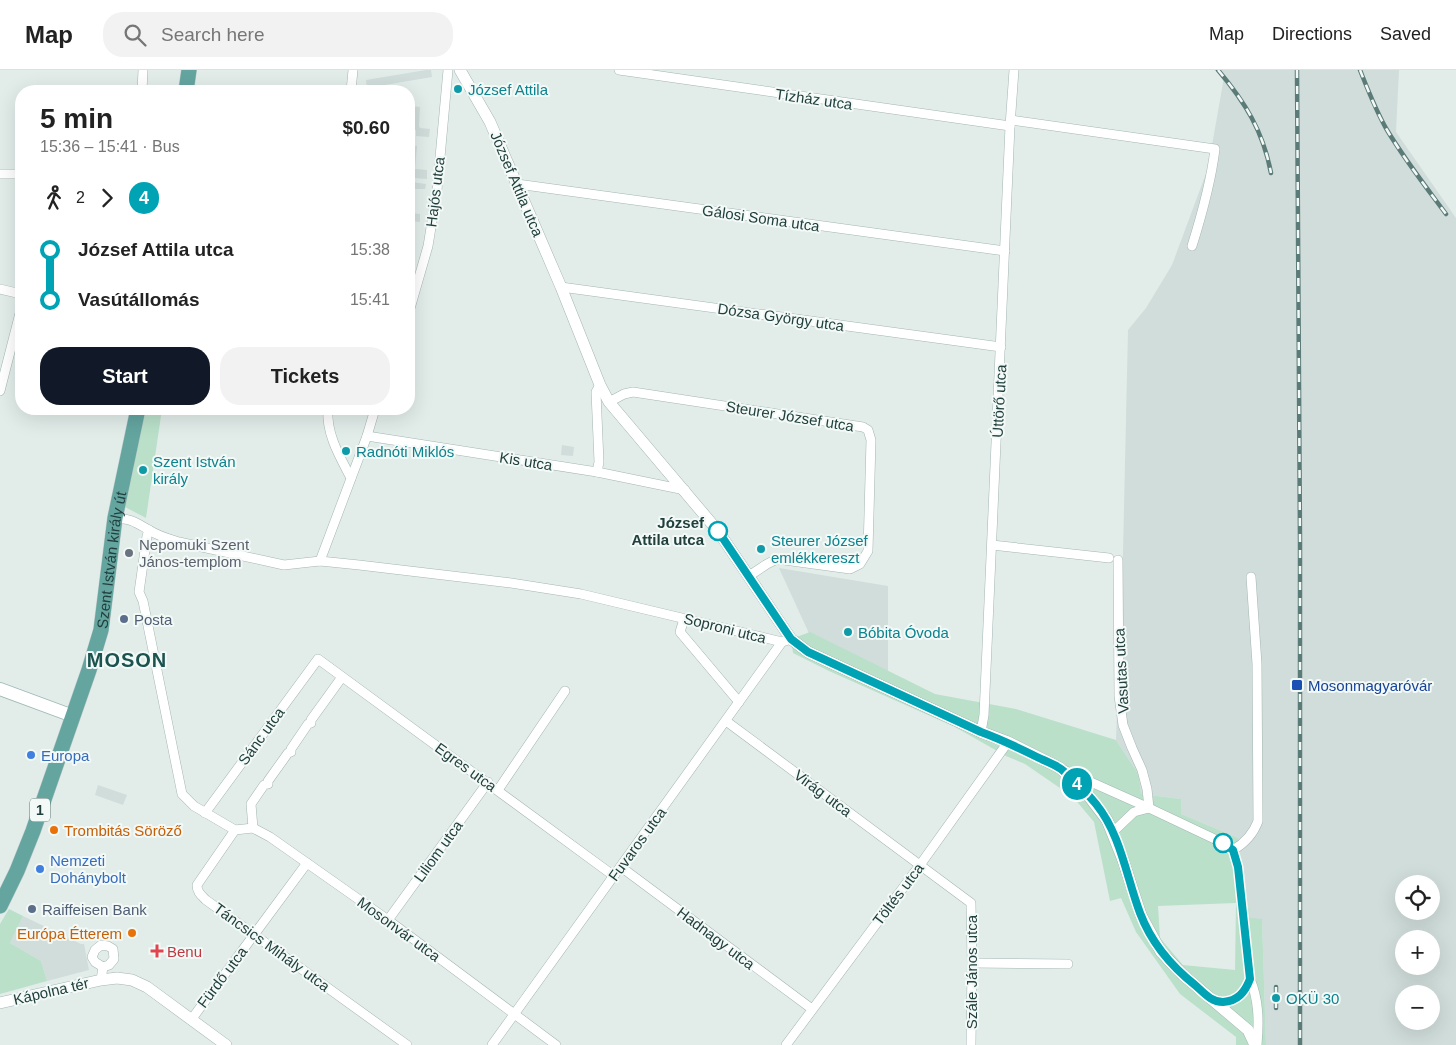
<!DOCTYPE html>
<meta charset="utf-8">
<style>
body{margin:0;font-family:Helvetica,sans-serif;background:#f2f2f2;color:#222;height:100vh;display:flex;flex-direction:column;font-size:19px;white-space:nowrap}
*{box-sizing:border-box;margin:0}
p{font-size:16px;color:#767676}
.icon{flex:none;width:28px;height:28px;fill:none;stroke:currentColor;stroke-width:2;stroke-linecap:round;stroke-linejoin:round}
.map{position:relative;flex:1;overflow:hidden}
.panel{position:absolute;left:15px;top:15px;width:400px;height:330px;display:flex;flex-direction:column;background:#fff;border-radius:20px;box-shadow:0 5px 20px #0002}
.panel>*{flex:none}
.badge{padding:0 10px;border-radius:16px;font-size:18px;line-height:32px}
.buttons{position:absolute;left:1395px;top:805px;display:grid;gap:10px}
.buttons a{display:grid;place-items:center;width:45px;height:45px;border-radius:50%;background:#fff;box-shadow:0 5px 20px #0002;font-size:25px}
.map>.badge{position:absolute;translate:-50% -50%;box-shadow:0 0 0 2px #fff}
.legs{display:flex;align-items:center;gap:8px;height:55px;padding:0 25px;font-size:16px}
.legs p{margin-inline-start:auto}
.summary{display:flex;align-items:center;justify-content:space-between;height:85px;padding:0 25px}
h1{font-size:28px;font-weight:600;line-height:38px}
.cta{display:flex;gap:10px;margin-top:auto;padding:10px 25px}
.cta a{flex:1;height:58px;border-radius:20px;background:#111827;color:#fff;font-size:20px;font-weight:600;line-height:58px;text-align:center}
.cta a+a{background:#f2f2f2;color:#222}
ul{padding:0 25px;list-style:none}
li{display:flex;align-items:center;gap:18px;height:50px;font-size:19px}
li i{display:grid;place-items:center;width:8px;height:100%;margin:0 6px;background:currentColor}
li i::after{content:'';width:12px;height:12px;margin:-6px;border:4px solid;border-radius:50%;background:#fff}
li p{margin-inline-start:auto}
li:first-child i{background:linear-gradient(#0000 50%,currentColor 0)}
li:last-child i{background:linear-gradient(currentColor 50%,#0000 0)}
header{display:flex;align-items:center;gap:30px;box-sizing:border-box;height:70px;padding:0 25px;background:#fff;border-bottom:1px solid #e0e0e0}
header strong{font-size:24px}
nav{display:flex;gap:28px;margin-inline-start:auto;font-size:18px}
.search{width:350px;height:45px;background:#f2f2f2;display:flex;align-items:center;gap:12px;box-sizing:border-box;padding:0 18px;border-radius:20px;color:#767676;font-size:19px}
.map>svg:first-child{display:block}
.built{fill:#d0ddda;fill-rule:evenodd}
.green{fill:#bae0ca;fill-rule:evenodd}
.lines{fill:none;stroke-linecap:round;stroke-linejoin:round}
.minor-casing{stroke:#a4b6b3;stroke-width:10}
.tertiary-casing{stroke:#a4b6b3;stroke-width:12}
.secondary-casing{stroke:#a0bab5;stroke-width:14}
.primary-casing{stroke:#c1cac9;stroke-width:16}
.minor{stroke:#fff;stroke-width:9}
.tertiary{stroke:#fff;stroke-width:11}
.secondary{stroke:#fff;stroke-width:12}
.primary{stroke:#64a5a0;stroke-width:15}
.rail-casing{stroke:#5b7b78;stroke-width:4.5}
.rail{stroke:#f3f9f7;stroke-width:2.5;stroke-dasharray:8;stroke-linecap:butt}
.line-1-casing{stroke:#fff;stroke-width:11}
.line-1{stroke:#00a3b4;stroke-width:8}
.culture-dot{fill:#0f9aa8;stroke:#f3f9f7;stroke-width:2}
.stop-1-dot{fill:#fff;stroke:#00a3b4;stroke-width:2.5}
.worship-dot{fill:#6b7280;stroke:#f3f9f7;stroke-width:2}
.service-dot{fill:#5c6f8a;stroke:#f3f9f7;stroke-width:2}
.transit-dot{fill:#1a4fb4;stroke:#f3f9f7;stroke-width:2}
.shop-dot{fill:#3f7fe0;stroke:#f3f9f7;stroke-width:2}
.food-dot{fill:#e8710a;stroke:#f3f9f7;stroke-width:2}
.health-dot{fill:#e0444e;stroke:#f3f9f7;stroke-width:2}
.labels{text-anchor:middle;dominant-baseline:central;stroke-width:4;stroke-linejoin:round;paint-order:stroke}
.shield{fill:#f3f9f7;stroke:#607875;stroke-width:1}
.shield-label{font-size:14px;font-weight:bold;fill:#21403d}
.culture-label{font-size:15px;fill:#0d838f;stroke:#f3f9f7;text-anchor:start}
.street-label{font-size:15px;fill:#21403d;stroke:#f3f9f7}
.stop-label{font-size:15px;font-weight:bold;fill:#21403d;stroke:#f3f9f7;text-anchor:end}
.worship-label{font-size:15px;fill:#5b616d;stroke:#f3f9f7;text-anchor:start}
.service-label{font-size:15px;fill:#4e5e75;stroke:#f3f9f7;text-anchor:start}
.transit-label{font-size:15px;fill:#164399;stroke:#f3f9f7;text-anchor:start}
.shop-label{font-size:15px;fill:#366cbe;stroke:#f3f9f7;text-anchor:start}
.food-label{font-size:15px;fill:#c56008;stroke:#f3f9f7;text-anchor:start}
.health-label{font-size:15px;fill:#be3a42;stroke:#f3f9f7;text-anchor:start}
.district-label{font-size:20px;font-weight:bold;letter-spacing:1px;fill:#1b534f;stroke:#f3f9f7}
</style>
<header>
<strong>Map</strong>
<div class="search"><svg class="icon" aria-label="search" viewBox="0 0 24 24"><circle cx="10" cy="10" r="6"/><path d="M15 15l6 6"/></svg>Search here</div>
<nav><a>Map</a><a>Directions</a><a>Saved</a></nav>
</header>
<div class="map">
<svg width="1456" height="975" viewBox="0 0 1456 975">
<rect width="100%" height="100%" fill="#e2edea"/>
<!-- built -->
<g class="built">
<polygon points="426,0 431,0 432,7 367,18 366,10"/>
<path d="M1214,0H1399L1396,62L1456,148V975H1266L1262,849H1250L1238,768L1181,744V729L1141,724L1139,705L1116,670L1123,482L1128,260L1146,238L1172,195L1208,98L1224,7ZM1404,814H1431V841H1404ZM1404,869H1431V896H1404ZM1404,924H1431V951H1404Z"/>
<polygon points="411,36 420,37 419,56 420,58 430,59 429,67 416,66 416,60 410,59"/>
<polygon points="409,75 417,76 415,99 427,100 427,109 414,108 414,102 409,101"/>
<polygon points="411,112 426,114 425,119 412,119 410,143 420,144 420,152 409,151 409,119 411,119"/>
<polygon points="562,375 574,377 573,386 561,385"/>
<polygon points="779,498 888,516 888,604 813,572"/>
<polygon points="98,715 127,725 123,735 95,725"/>
<polygon points="23,846 81,874 84,874 89,900 47,911 41,891 10,873"/>
</g>
<!-- green -->
<g class="green">
<polygon points="145,339 162,339 146,448 123,436 131,409"/>
<path d="M810,562L935,624L1016,639L1116,670L1139,705L1141,724L1181,729V744L1238,768L1250,848L1262,849L1266,975H1236V967L1180,924L1136,862L1121,828L1110,831L1094,752L1073,727L1025,694L1006,686L955,657L829,601L793,583L791,569ZM1236,833L1235,900L1183,895L1160,868L1158,836Z"/>
<polygon points="9,839 23,846 10,873 41,891 47,911 0,924 0,854"/>
</g>
<g class="lines">
<!-- minor casing -->
<g class="minor-casing">
<g id="minor">
<polyline points="619,0 1010,56"/>
<polyline points="142,21 143,0"/>
<polyline points="351,21 353,0"/>
<path d="M1011,50L1215,79C1211,112 1202,144 1192,176"/>
<polyline points="0,104 21,104"/>
<polyline points="517,114 1005,181"/>
<polyline points="561,217 1001,277"/>
<polyline points="0,219 21,224"/>
<polyline points="409,242 428,176 437,120 448,0"/>
<polyline points="0,321 21,239"/>
<polyline points="609,332 624,324 633,322 863,357 868,360 871,370 868,481 860,494 850,499 777,489 767,494 749,506"/>
<path d="M328,339C326,364 340,387 351,408"/>
<polyline points="367,366 597,402 685,420"/>
<polyline points="597,402 599,392 596,322 600,315"/>
<path d="M115,448C132,449 135,452 149,460C158,466 169,469 179,472L284,495L320,491L359,495L511,513L581,524L782,572L791,569"/>
<polyline points="149,460 147,466 139,522 143,531 182,724 194,736 235,760"/>
<polyline points="992,475 1109,488"/>
<polyline points="1118,490 1119,626 1123,655 1132,678 1142,700 1147,719 1149,738"/>
<polyline points="320,491 367,366 375,339"/>
<polyline points="684,549 680,562 739,632"/>
<polyline points="726,651 971,833 972,893 971,975"/>
<polyline points="981,662 984,645 1010,56 1014,0"/>
<polyline points="1064,700 1149,738 1223,773 1233,780"/>
<polyline points="498,720 565,621"/>
<polyline points="205,743 318,589 614,806"/>
<polyline points="253,758 251,734 264,715 268,714 268,711 288,683 291,682 291,679 308,654 311,653 311,650 342,607"/>
<polyline points="235,760 253,758 270,767 388,850 556,975"/>
<path d="M235,760L197,815C197,822 201,825 206,830L407,975"/>
<polyline points="1113,762 1134,742 1149,738"/>
<path d="M1233,780C1245,773 1253,765 1258,751L1257,594L1251,507"/>
<path d="M1233,780L1238,797L1250,909C1259,930 1259,952 1257,975"/>
<polyline points="621,797 812,939"/>
<polyline points="388,850 488,712"/>
<polyline points="972,893 1068,894"/>
<polyline points="101,910 103,897 109,895 114,889 113,879 108,876 101,875 95,880 92,887 95,892 103,897"/>
<path d="M1212,930C1231,936 1244,926 1250,909"/>
<polyline points="191,950 307,793"/>
<polyline points="492,975 782,572"/>
<polyline points="786,975 920,795 1008,672"/>
</g>
</g>
<!-- tertiary casing -->
<g class="tertiary-casing">
<g id="tertiary">
<polyline points="460,0 490,52 561,217 600,315 609,332 718,461 791,569 808,582 981,662 1008,672 1060,698 1087,724 1107,750 1123,790 1141,845 1161,882 1183,905 1248,960 1255,975"/>
<polyline points="0,933 101,910 117,908 132,910 147,917 226,975"/>
</g>
</g>
<!-- secondary casing -->
<g class="secondary-casing">
<polyline id="secondary" points="0,619 73,646"/>
</g>
<!-- primary casing -->
<g class="primary-casing">
<g id="primary">
<polyline points="186,21 189,0"/>
<path id="s1" d="M0,836L17,801L33,761L89,600L101,560L115,448L138,339"/>
</g>
</g>
<!-- minor -->
<use href="#minor" class="minor"/>
<!-- tertiary -->
<use href="#tertiary" class="tertiary"/>
<!-- secondary -->
<use href="#secondary" class="secondary"/>
<!-- primary -->
<use href="#primary" class="primary"/>
<!-- rail casing -->
<g class="rail-casing">
<g id="rail">
<path d="M1218,0C1245,32 1263,61 1271,103"/>
<polyline points="1297,0 1300,472 1300,975"/>
<path d="M1360,0C1368,20 1376,41 1387,60C1405,90 1426,117 1446,144"/>
<polyline points="1276,917 1276,938"/>
</g>
</g>
<!-- rail -->
<use href="#rail" class="rail"/>
</g>
<g class="lines">
<!-- line-1 casing -->
<g class="line-1-casing">
<path id="line-1" d="M718,461L791,569L808,582L981,662C1000,669 1019,678 1037,687C1045,691 1054,694 1061,699C1074,709 1086,722 1096,734C1121,765 1126,806 1140,843C1151,872 1171,896 1195,915C1204,923 1211,932 1223,932C1238,931 1245,922 1250,909L1238,797L1233,780L1223,773"/>
</g>
<!-- line-1 -->
<use href="#line-1" class="line-1"/>
</g>
<!-- markers -->
<g class="culture-dot">
<circle cx="458" cy="19" r="5"/>
<circle cx="346" cy="381" r="5"/>
<circle cx="143" cy="400" r="5"/>
<circle cx="761" cy="479" r="5"/>
<circle cx="848" cy="562" r="5"/>
<circle cx="1276" cy="928" r="5"/>
</g>
<g class="stop-1-dot">
<circle cx="718" cy="461" r="9"/>
<circle cx="1223" cy="773" r="9"/>
</g>
<circle class="worship-dot" cx="129" cy="483" r="5"/>
<g class="service-dot">
<circle cx="124" cy="549" r="5"/>
<circle cx="32" cy="839" r="5"/>
</g>
<rect class="transit-dot" x="1291" y="609" width="12" height="12" rx="2.5"/>
<g class="shop-dot">
<circle cx="31" cy="685" r="5"/>
<circle cx="40" cy="799" r="5"/>
</g>
<g class="food-dot">
<circle cx="54" cy="760" r="5"/>
<circle cx="132" cy="863" r="5"/>
</g>
<path class="health-dot" d="M154.5 873.5h5v5h5v5h-5v5h-5v-5h-5v-5h5z"/>
<g class="labels">
<!-- shield labels -->
<rect class="shield" x="30" y="728.5" width="20" height="23" rx="4"/>
<g class="shield-label">
<text x="40" y="740">1</text>
</g>
<!-- culture labels -->
<g class="culture-label">
<text x="468" y="19">József Attila</text>
<text x="356" y="381">Radnóti Miklós</text>
<text x="153" y="391">Szent István<tspan x="153" dy="17">király</tspan></text>
<text x="771" y="470">Steurer József<tspan x="771" dy="17">emlékkereszt</tspan></text>
<text x="858" y="562">Bóbita Óvoda</text>
<text x="1286" y="928">OKÜ 30</text>
</g>
<!-- street labels -->
<g class="street-label">
<text transform="translate(814 29) rotate(8)">Tízház utca</text>
<text transform="translate(517 114) rotate(67)">József Attila utca</text>
<text transform="translate(435 122) rotate(-83)">Hajós utca</text>
<text transform="translate(761 148) rotate(8)">Gálosi Soma utca</text>
<text transform="translate(781 247) rotate(8)">Dózsa György utca</text>
<text transform="translate(999 331) rotate(-87)">Úttörő utca</text>
<text transform="translate(790 346) rotate(9)">Steurer József utca</text>
<text transform="translate(526 391) rotate(9)">Kis utca</text>
<text stroke="none"><textPath href="#s1" startOffset="365">Szent István király út</textPath></text>
<text transform="translate(725 558) rotate(14)">Soproni utca</text>
<text transform="translate(1121 601) rotate(-93)">Vasutas utca</text>
<text transform="translate(261 666) rotate(-54)">Sánc utca</text>
<text transform="translate(466 697) rotate(36)">Egres utca</text>
<text transform="translate(823 723) rotate(37)">Virág utca</text>
<text transform="translate(637 774) rotate(-54)">Fuvaros utca</text>
<text transform="translate(438 781) rotate(-54)">Liliom utca</text>
<text transform="translate(898 824) rotate(-53)">Töltés utca</text>
<text transform="translate(399 859) rotate(36)">Mosonvár utca</text>
<text transform="translate(716 868) rotate(37)">Hadnagy utca</text>
<text transform="translate(272 877) rotate(36)">Táncsics Mihály utca</text>
<text transform="translate(971 902) rotate(-90)">Szále János utca</text>
<text transform="translate(222 907) rotate(-53)">Fürdő utca</text>
<text transform="translate(51 921) rotate(-13)">Kápolna tér</text>
</g>
<!-- stop labels -->
<g class="stop-label">
<text x="704" y="452">József<tspan x="704" dy="17">Attila utca</tspan></text>
</g>
<!-- worship labels -->
<g class="worship-label">
<text x="139" y="474">Nepomuki Szent<tspan x="139" dy="17">János-templom</tspan></text>
</g>
<!-- service labels -->
<g class="service-label">
<text x="134" y="549">Posta</text>
<text x="42" y="839">Raiffeisen Bank</text>
</g>
<!-- transit labels -->
<g class="transit-label">
<text x="1308" y="615">Mosonmagyaróvár</text>
</g>
<!-- shop labels -->
<g class="shop-label">
<text x="41" y="685">Europa</text>
<text x="50" y="790">Nemzeti<tspan x="50" dy="17">Dohánybolt</tspan></text>
</g>
<!-- food labels -->
<g class="food-label">
<text x="64" y="760">Trombitás Söröző</text>
<text x="122" y="863" text-anchor="end">Európa Étterem</text>
</g>
<!-- health labels -->
<g class="health-label">
<text x="167" y="881">Benu</text>
</g>
<!-- district labels -->
<g class="district-label">
<text x="127" y="590">MOSON</text>
</g>
</g>
</svg>
<div class="buttons">
<a><svg class="icon" aria-label="locate" viewBox="0 0 24 24"><circle cx="12" cy="12" r="6"/><path d="M12 2v4M12 18v4M2 12h4M18 12h4"/></svg></a>
<a>+</a>
<a>−</a>
</div>
<b class="badge" style="left:1077px;top:714px;background:#00a3b4;color:#fff">4</b>
<section class="panel">
<div class="summary"><div><h1>5 min</h1><p>15:36 – 15:41 · Bus</p></div><b>$0.60</b></div>
<div class="legs"><svg class="icon" aria-label="walk" viewBox="0 0 24 24"><circle cx="13" cy="4" r="2"/><path d="M13 8l-2 6 4 7M11 14l-3 7M7 12l3-4h3l4 4"/></svg>2<svg class="icon" aria-label="forward" viewBox="0 0 24 24"><path d="M9 5l7 7-7 7"/></svg><b class="badge" style="background:#00a3b4;color:#fff">4</b></div>
<ul>
<li><i style="color:#00a3b4"></i><b>József Attila utca</b><p>15:38</p></li>
<li><i style="color:#00a3b4"></i><b>Vasútállomás</b><p>15:41</p></li>
</ul>
<div class="cta"><a>Start</a><a>Tickets</a></div>
</section>
</div>
